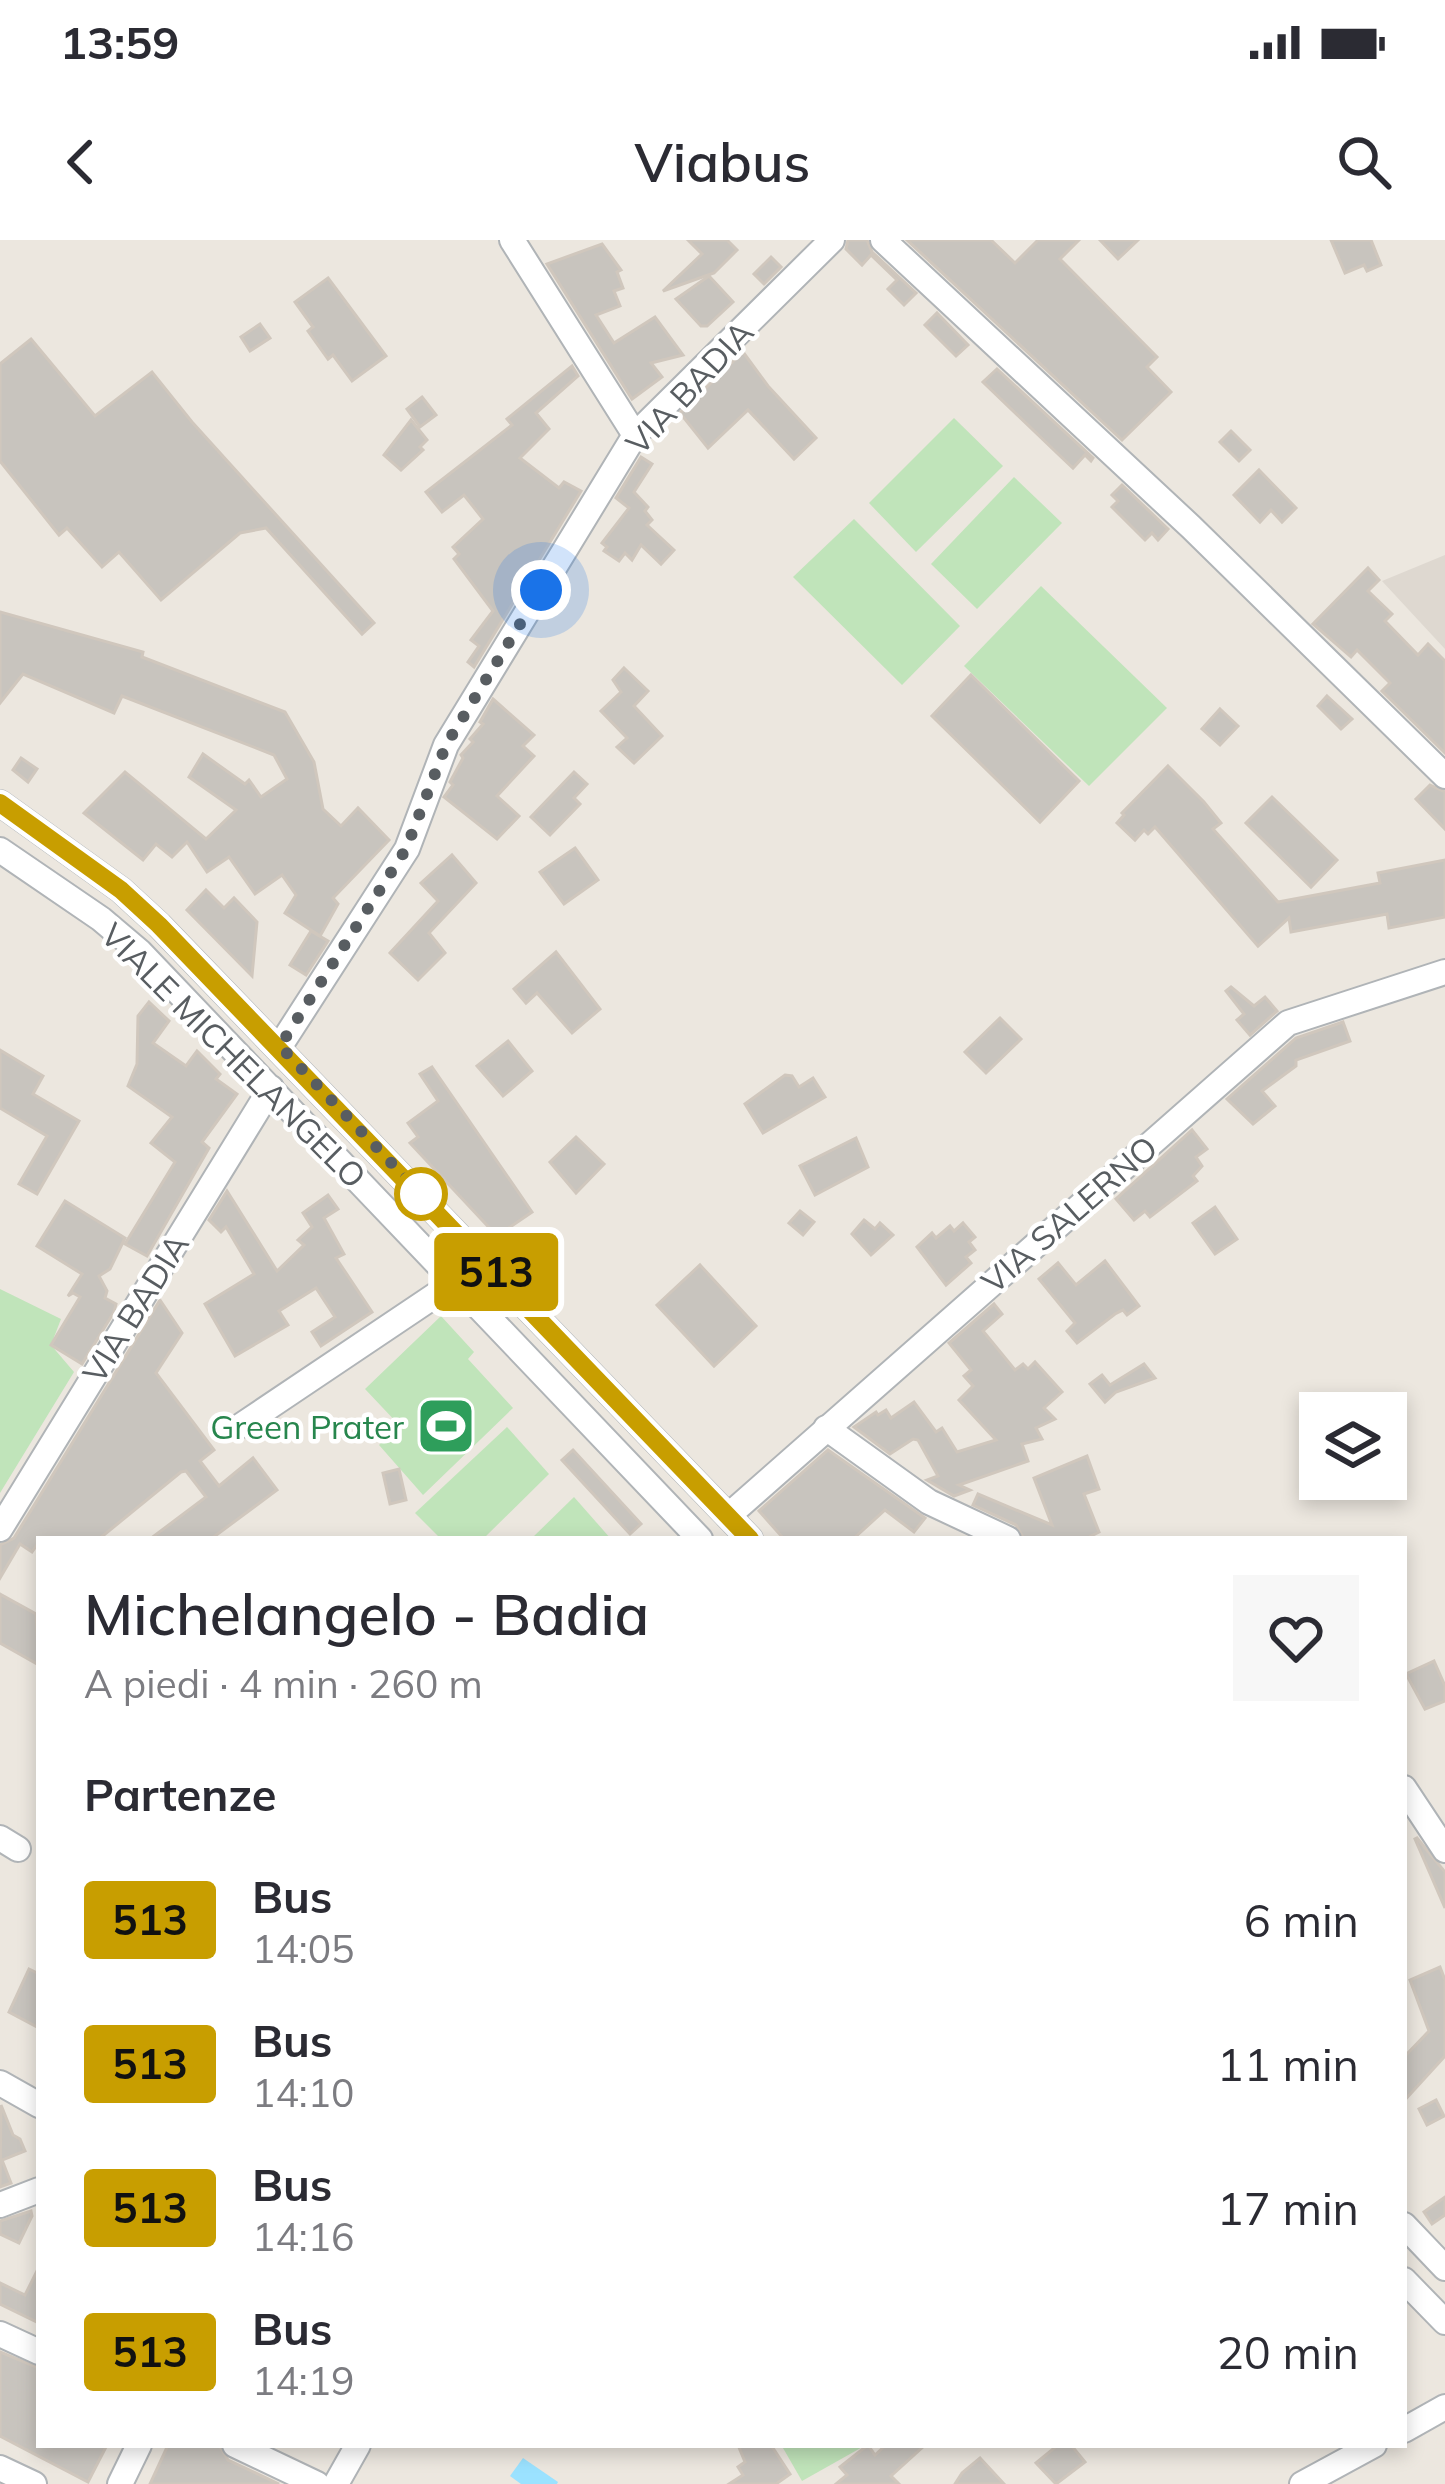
<!DOCTYPE html>
<html lang="it">
<meta charset="utf-8">
<style>
body{margin:0;font-family:Mulish,sans-serif;background:#f7f7f7;color:#2b2b33;height:100vh;display:flex;flex-direction:column;font-size:45px;white-space:nowrap}
*{box-sizing:border-box;margin:0}
p{font-size:39px;color:#7c7c81}
.icon{flex:none;width:66px;height:66px;fill:none;stroke:currentColor;stroke-width:2;stroke-linecap:round;stroke-linejoin:round}
.map{position:relative;flex:1;overflow:hidden}
.details{position:absolute;left:36px;top:1296px;width:1371px;height:912px;display:flex;flex-direction:column;background:#fff;border-radius:0px;box-shadow:0 6px 18px #0003}
.details>*{flex:none}
.badge{padding:0 24px;border-radius:9px;font-size:42px;line-height:78px}
.fabs{position:absolute;left:1299px;top:1152px;display:grid;gap:24px}
.fabs a{display:grid;place-items:center;width:108px;height:108px;border-radius:0px;background:#fff;box-shadow:0 6px 18px #0003;font-size:60px}
.you{position:absolute;width:60px;height:60px;margin:-30px;border:9px solid #fff;border-radius:50%;background:#1a73e8;box-shadow:0 0 0 18px #1a73e833}
.map>.badge{position:absolute;translate:-50% -50%;box-shadow:0 0 0 6px #fff}
h2{padding:0 48px;font-size:45px;line-height:108px}
.round{display:grid;place-items:center;flex:none;width:126px;height:126px;border-radius:0px;background:#f7f7f7}
.headline{display:flex;align-items:center;justify-content:space-between;height:204px;padding:0 48px}
h1{font-size:57px;font-weight:600;line-height:90px}
ul{padding:0;list-style:none}
li{display:flex;align-items:center;gap:36px;height:144px;padding:0 48px}
li div{flex:1}
li b{display:block;font-size:45px}
li em{font-style:normal}
li .badge{min-width:132px;font-weight:700;text-align:center}
.status{display:flex;justify-content:space-between;align-items:center;height:84px;padding:0 60px;background:#fff;direction:ltr}
.status svg{height:33px;fill:currentColor}
header{display:flex;justify-content:space-between;align-items:center;height:156px;padding:0 48px;background:#fff;font-size:54px;font-weight:600}
.map>svg:first-child{display:block}
.education{fill:#ded8d0}
.green{fill:#c0e4ba}
.water{fill:#9be2ff}
.building{fill:#c8c4be;stroke:#d0c7bd;stroke-width:3}
.lines{fill:none;stroke-linecap:round;stroke-linejoin:round}
.minor-casing{stroke:#b0b4b7;stroke-width:28}
.minor{stroke:#fff;stroke-width:24}
.line-casing{stroke:#fff;stroke-width:27}
.line{stroke:#c89e00;stroke-width:18}
.walk{stroke:#585d61;stroke-width:12;stroke-dasharray:0 21.6}
.stop-dot{fill:#fff;stroke:#c89e00;stroke-width:6}
.labels{text-anchor:middle;dominant-baseline:central;stroke-width:9;stroke-linejoin:round;paint-order:stroke}
.street-label{font-size:33px;fill:#585d61;stroke:#fff}
.leisure-label{font-size:33px;fill:#27864d;stroke:#fff;text-anchor:end}
</style>
<div class="status"><b>13:59</b><svg viewBox="0 0 49 12"><path d="M0 12V9h3v3zM5 12V6h3v6zM10 12V3h3v9zM15 12V0h3v12zM26 1h20v11H26zM47 4h2v5h-2z"/></svg></div>
<header><svg class="icon" aria-label="back" viewBox="0 0 24 24"><path d="M15 5l-7 7 7 7"/></svg>Viabus<svg class="icon" aria-label="search" viewBox="0 0 24 24"><circle cx="10" cy="10" r="6"/><path d="M15 15l6 6"/></svg></header>
<div class="map">
<svg width="1445" height="2244" viewBox="0 0 1445 2244">
<rect width="100%" height="100%" fill="#ece7df"/>
<!-- education -->
<polygon class="education" points="1445,315 1445,409 1382,341"/>
<!-- green -->
<g class="green">
<polygon points="954,178 1003,226 916,312 869,263"/>
<polygon points="1014,237 1062,283 977,369 931,324"/>
<polygon points="854,279 960,386 902,445 793,337"/>
<polygon points="1041,346 1167,468 1089,546 964,426"/>
<polygon points="0,1049 61,1079 51,1105 74,1132 0,1253"/>
<polygon points="441,1076 474,1112 468,1119 513,1168 423,1255 379,1205 399,1185 365,1149"/>
<polygon points="507,1187 549,1234 483,1299 441,1299 415,1273"/>
<polygon points="574,1257 611,1299 531,1299"/>
<polygon points="788,2205 866,2205 802,2241 783,2208"/>
</g>
<!-- water -->
<polygon class="water" points="523,2218 558,2242 557,2244 521,2244 510,2236"/>
<!-- building -->
<g class="building">
<polygon points="688,0 727,0 737,10 714,33 663,51 702,14"/>
<polygon points="848,0 867,0 872,12 916,53 904,65 888,49 897,40 871,15 862,25 846,9"/>
<polygon points="907,0 991,0 1015,23 1038,0 1079,0 1060,19 1157,117 1147,127 1171,152 1122,200"/>
<polygon points="1100,0 1138,0 1118,19"/>
<polygon points="1331,0 1371,0 1381,25 1367,31 1364,25 1345,33"/>
<polygon points="602,4 621,30 617,32 623,48 614,51 620,66 596,75 614,103 655,77 683,115 651,123 662,137 632,159 547,24"/>
<polygon points="771,17 781,27 764,44 754,34"/>
<polygon points="709,36 733,62 707,86 701,86 676,59"/>
<polygon points="328,38 386,116 352,141 333,115 328,119 308,91 313,87 295,62"/>
<polygon points="937,73 968,105 956,116 925,85"/>
<polygon points="260,84 270,98 250,111 241,97"/>
<polygon points="31,99 95,176 152,132 192,182 374,383 362,394 266,288 240,293 161,360 119,312 102,327 67,288 59,295 0,221 0,124"/>
<polygon points="743,112 768,146 816,198 794,219 748,170 708,208 680,173"/>
<polygon points="572,126 578,136 536,173 549,189 520,218 559,248 564,242 581,251 474,427 468,422 479,406 471,400 493,371 454,319 459,314 453,307 483,279 464,255 442,272 426,252 512,185 507,179"/>
<polygon points="997,129 1093,218 1091,221 1085,215 1073,228 1057,213 983,142"/>
<polygon points="422,157 436,175 420,187 407,169"/>
<polygon points="411,180 427,200 420,207 423,210 401,230 384,215"/>
<polygon points="1231,191 1250,210 1239,221 1220,202"/>
<polygon points="641,217 652,224 634,252 648,267 645,271 652,280 647,285 674,310 661,324 641,305 632,320 625,313 619,321 604,311 607,307 602,303 629,268 616,258"/>
<polygon points="1259,230 1296,268 1282,282 1271,270 1260,282 1234,255"/>
<polygon points="1122,245 1168,289 1158,300 1152,293 1145,300 1112,267 1118,261 1112,255"/>
<polygon points="1368,328 1379,340 1368,351 1392,374 1385,381 1418,415 1428,404 1445,421 1445,513 1382,451 1390,443 1357,410 1351,417 1313,384"/>
<polygon points="0,372 143,412 142,417 285,472 314,522 323,569 341,586 358,568 389,600 333,658 338,664 320,696 285,673 296,655 282,635 255,654 229,617 207,632 187,602 172,617 156,604 143,620 84,573 125,532 206,599 236,570 189,537 203,514 245,544 249,540 261,557 287,539 274,515 122,456 114,473 23,434 0,463"/>
<polygon points="624,428 648,451 634,466 662,496 634,523 617,507 627,498 601,471 621,452 613,440"/>
<polygon points="971,435 1079,541 1040,582 932,476"/>
<polygon points="1327,456 1352,479 1341,489 1318,466"/>
<polygon points="493,459 534,495 523,506 534,516 497,556 519,576 497,599 444,557 453,545 450,542 463,518 461,515 473,502 470,499 483,484 480,482"/>
<polygon points="1220,469 1238,486 1220,505 1202,489"/>
<polygon points="21,518 37,529 28,542 13,530"/>
<polygon points="1168,526 1204,562 1221,583 1213,589 1278,662 1380,643 1378,633 1445,620 1445,677 1389,688 1387,674 1291,692 1289,678 1258,706 1155,587 1148,594 1144,590 1135,600 1117,583 1124,575 1122,573"/>
<polygon points="574,532 587,544 574,558 580,564 550,595 531,577"/>
<polygon points="1430,545 1445,552 1445,589 1416,559"/>
<polygon points="1272,557 1337,620 1311,647 1246,583"/>
<polygon points="575,608 598,640 564,664 540,632"/>
<polygon points="452,615 476,643 429,693 445,713 418,740 390,713 438,661 421,643"/>
<polygon points="206,650 224,668 234,658 257,682 252,736 187,670"/>
<polygon points="311,691 328,701 306,735 290,725"/>
<polygon points="556,712 600,769 572,793 537,753 526,763 514,749"/>
<polygon points="1231,747 1254,766 1265,757 1277,771 1250,795 1237,780 1244,774 1226,751"/>
<polygon points="149,762 169,781 153,803 186,826 197,811 220,834 216,839 237,854 202,902 209,908 147,1016 125,1004 175,922 151,903 172,877 128,846 137,824 138,776"/>
<polygon points="1000,778 1021,799 986,833 965,812"/>
<polygon points="1343,782 1350,801 1296,820 1296,826 1262,851 1275,866 1253,884 1227,859 1296,798"/>
<polygon points="508,801 532,831 503,856 477,826"/>
<polygon points="0,810 43,836 33,854 79,881 37,954 19,944 47,896 0,868"/>
<polygon points="432,827 532,972 497,996 410,903 418,897 408,883 438,861 420,834"/>
<polygon points="785,835 792,836 799,847 813,838 825,857 763,893 745,864"/>
<polygon points="1192,890 1207,909 1196,917 1202,926 1193,936 1197,941 1150,977 1145,971 1134,980 1116,959"/>
<polygon points="576,897 604,924 576,953 550,922"/>
<polygon points="856,898 868,927 815,955 800,926"/>
<polygon points="227,951 277,1031 304,1005 298,1000 312,987 303,973 328,955 338,969 324,978 344,1014 336,1018 372,1072 321,1106 312,1092 335,1077 316,1048 279,1071 288,1085 235,1116 205,1064 254,1034 226,987 221,992 209,980"/>
<polygon points="65,961 125,998 110,1029 99,1036 107,1051 105,1058 116,1064 114,1072 82,1124 51,1105 80,1057 73,1053 68,1056 82,1034 37,1006"/>
<polygon points="1215,967 1237,999 1215,1014 1193,983"/>
<polygon points="800,971 814,982 803,995 789,983"/>
<polygon points="864,980 875,989 880,983 893,995 871,1015 852,994"/>
<polygon points="963,983 975,997 969,1002 975,1010 966,1017 971,1023 946,1045 917,1007 932,993 936,998 950,986 954,991"/>
<polygon points="1105,1021 1139,1066 1127,1075 1123,1070 1115,1074 1077,1103 1067,1091 1075,1083 1039,1039 1058,1023 1076,1045"/>
<polygon points="700,1025 756,1086 714,1126 657,1065"/>
<polygon points="160,1060 182,1093 156,1133 214,1210 200,1221 219,1246 253,1218 277,1250 211,1299 150,1299 206,1257 186,1231 181,1232 99,1299 42,1298 32,1312 20,1304 0,1338 0,1305 14,1298"/>
<polygon points="994,1064 1002,1074 983,1091 1015,1130 1023,1124 1028,1129 1035,1122 1062,1152 1044,1168 1055,1179 1036,1188 1042,1199 1022,1204 1028,1221 959,1245 970,1250 954,1256 927,1240 938,1236 918,1200 913,1199 890,1214 854,1187 876,1172 878,1175 886,1170 891,1178 914,1162 936,1192 942,1188 957,1212 996,1200 959,1160 973,1146 964,1136 971,1130 949,1103"/>
<polygon points="1144,1124 1155,1138 1116,1152 1105,1162 1090,1144 1102,1135 1110,1145"/>
<polygon points="573,1210 641,1284 630,1294 562,1220"/>
<polygon points="828,1210 925,1278 914,1292 885,1270 853,1299 784,1299 759,1271"/>
<polygon points="1087,1216 1099,1249 1084,1254 1099,1292 1085,1299 1024,1299 1016,1285 973,1265 978,1254 1052,1285 1034,1238"/>
<polygon points="399,1229 406,1260 390,1264 383,1233"/>
<polygon points="0,1354 36,1374 39,1425 0,1403"/>
<polygon points="1434,1421 1445,1446 1445,1461 1425,1469 1406,1434"/>
<polygon points="1417,1598 1445,1632 1445,1668 1415,1599"/>
<polygon points="1440,1727 1445,1740 1445,1816 1404,1861 1404,1817 1429,1791 1410,1740"/>
<polygon points="29,1729 39,1734 39,1788 9,1772"/>
<polygon points="1436,1860 1444,1876 1427,1885 1419,1869"/>
<polygon points="1,1865 13,1895 20,1899 25,1911 2,1920 11,1943 0,1947"/>
<polygon points="1445,1957 1445,1975 1432,1984 1424,1972"/>
<polygon points="31,1971 32,1976 19,2003 0,1994 0,1981"/>
<polygon points="39,2027 39,2083 0,2064 0,2043 25,2055"/>
<polygon points="0,2112 39,2128 39,2205 107,2205 88,2242 0,2196"/>
<polygon points="168,2205 219,2205 228,2220 279,2244 150,2244"/>
<polygon points="738,2205 771,2205 790,2234 776,2244 729,2244 743,2235 738,2227 745,2222"/>
<polygon points="868,2205 875,2215 886,2205 925,2205 891,2236 899,2244 836,2244 847,2235 840,2227"/>
<polygon points="1058,2205 1071,2205 1085,2222 1056,2244 1036,2223"/>
<polygon points="980,2218 1004,2244 955,2244 962,2233"/>
</g>
<g class="lines">
<!-- minor casing -->
<g class="minor-casing">
<g id="minor">
<polyline points="512,0 635,195"/>
<polyline points="883,0 1191,287 1445,536"/>
<polyline points="0,563 121,650 159,685 750,1299"/>
<polyline points="0,610 101,679 140,712 700,1299"/>
<polyline points="280,806 407,609 446,505 635,195 832,0"/>
<polyline points="242,1185 455,1042"/>
<polyline points="826,1188 929,1262 1008,1299"/>
<polyline points="728,1276 1288,783 1445,732"/>
<polyline points="0,1289 271,848"/>
<polyline points="1404,1548 1445,1610"/>
<polyline points="0,1598 18,1609"/>
<polyline points="0,1843 39,1865"/>
<polyline points="0,1965 39,1950"/>
<polyline points="1404,1985 1445,2028"/>
<polyline points="1404,2040 1445,2082"/>
<polyline points="0,2094 39,2112"/>
<polyline points="1404,2190 1445,2167"/>
<polyline points="235,2205 317,2244"/>
<polyline points="0,2228 34,2244"/>
<polyline points="120,2244 139,2205"/>
<polyline points="336,2244 358,2205"/>
<polyline points="1302,2244 1374,2205"/>
</g>
</g>
<!-- minor -->
<use href="#minor" class="minor"/>
</g>
<g class="lines">
<!-- line casing -->
<g class="line-casing">
<polyline id="line" points="0,563 121,650 159,685 750,1299"/>
</g>
<!-- line -->
<use href="#line" class="line"/>
<!-- walk -->
<polyline class="walk" points="421,954 280,806 406,609 446,505 541,350"/>
</g>
<!-- icons -->
<defs>
<g id="stadium-square" transform="scale(3)"><rect x="-9" y="-9" width="18" height="18" rx="4" fill="#2e9e5b" stroke="#fff"/><path d="M0-5a6.5 5 0 1 0 0 10a6.5 5 0 1 0 0-10ZM-3.5-1.8h7v3.6h-7Z" fill="#fff"/></g>
</defs>
<g fill-rule="evenodd">
<use href="#stadium-square" x="446" y="1186"/>
</g>
<!-- markers -->
<circle class="stop-dot" cx="421" cy="954" r="24"/>
<g class="labels">
<!-- street labels -->
<g class="street-label">
<text transform="translate(689 147) rotate(-47)">VIA BADIA</text>
<text transform="translate(234 815) rotate(45)">VIALE MICHELANGELO</text>
<text transform="translate(1069 974) rotate(-41)">VIA SALERNO</text>
<text transform="translate(135 1068) rotate(-58)">VIA BADIA</text>
</g>
<!-- leisure labels -->
<g class="leisure-label">
<text x="404" y="1186">Green Prater</text>
</g>
</g>
</svg>
<div class="fabs">
<a><svg class="icon" aria-label="layers" viewBox="0 0 24 24"><path d="M12 4l9 5-9 5-9-5zM3 14l9 5 9-5"/></svg></a>
</div>
<div class="you" style="left:541px;top:350px"></div>
<b class="badge" style="left:496px;top:1032px;background:#c89e00;color:#111">513</b>
<section class="details">
<div class="headline"><div><h1>Michelangelo - Badia</h1><p>A piedi · 4 min · 260 m</p></div><a class="round"><svg class="icon" aria-label="heart" viewBox="0 0 24 24"><path d="M12 20l-8-8c-3-5 5-10 8-4 3-6 11-1 8 4z"/></svg></a></div>
<h2>Partenze</h2>
<ul>
<li><span class="badge" style="background:#c89e00;color:#111">513</span><div><b>Bus</b><p>14:05</p></div><em>6 min</em></li>
<li><span class="badge" style="background:#c89e00;color:#111">513</span><div><b>Bus</b><p>14:10</p></div><em>11 min</em></li>
<li><span class="badge" style="background:#c89e00;color:#111">513</span><div><b>Bus</b><p>14:16</p></div><em>17 min</em></li>
<li><span class="badge" style="background:#c89e00;color:#111">513</span><div><b>Bus</b><p>14:19</p></div><em>20 min</em></li>
</ul>
</section>
</div>
